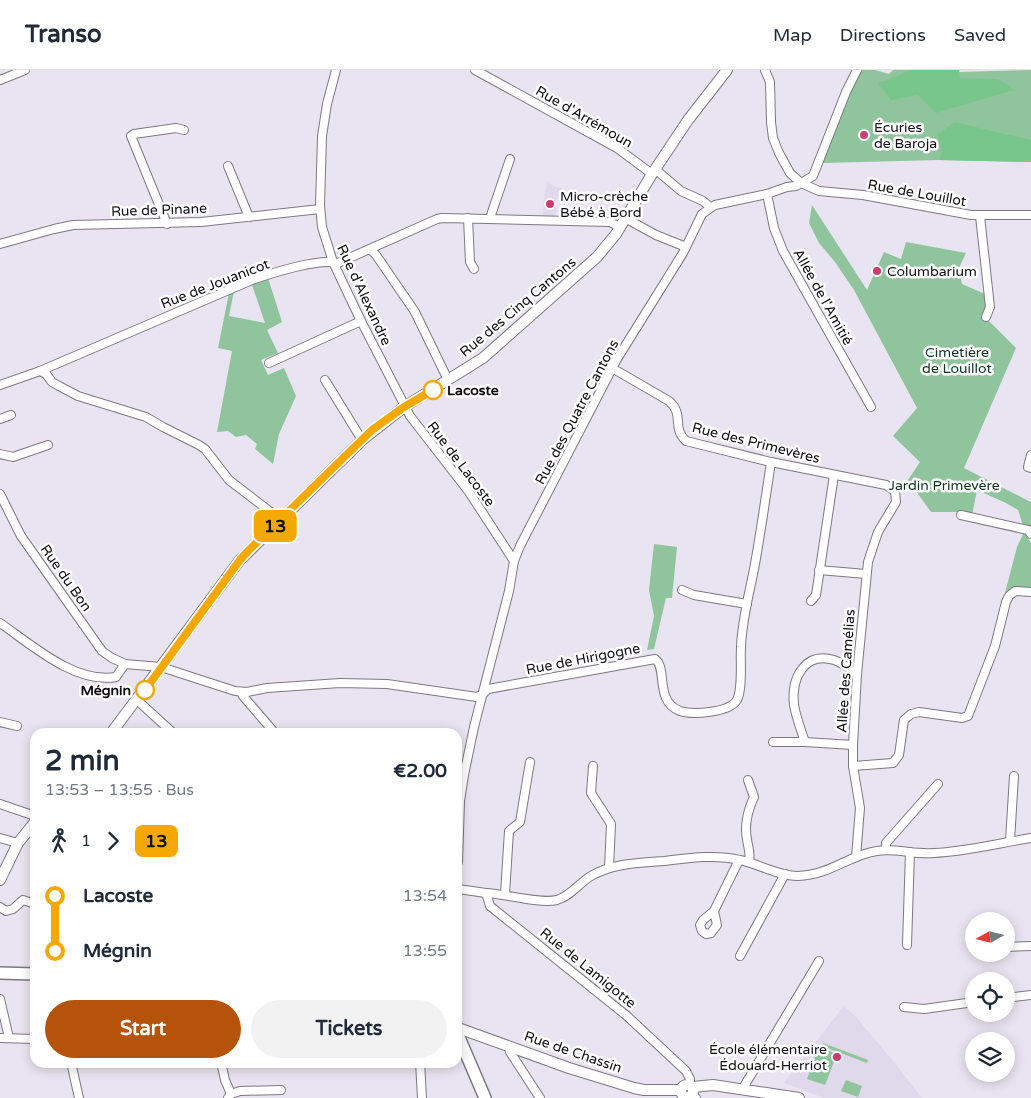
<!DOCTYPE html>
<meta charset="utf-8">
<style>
body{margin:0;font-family:"Varela Round",sans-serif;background:#f2f2f3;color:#1f2937;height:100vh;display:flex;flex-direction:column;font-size:19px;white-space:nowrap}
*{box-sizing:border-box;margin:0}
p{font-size:16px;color:#747a83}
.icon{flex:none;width:28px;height:28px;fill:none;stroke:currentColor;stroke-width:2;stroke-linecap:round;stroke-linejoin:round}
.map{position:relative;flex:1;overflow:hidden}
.drawer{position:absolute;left:30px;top:658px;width:432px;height:340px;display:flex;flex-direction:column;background:#fff;border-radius:15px;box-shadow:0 2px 12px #0003}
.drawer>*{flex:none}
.badge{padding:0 10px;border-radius:8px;font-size:18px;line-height:32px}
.needle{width:32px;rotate:262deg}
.fabs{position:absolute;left:965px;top:842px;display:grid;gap:10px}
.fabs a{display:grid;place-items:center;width:50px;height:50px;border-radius:50%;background:#fff;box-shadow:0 2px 12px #0003;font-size:25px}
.map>.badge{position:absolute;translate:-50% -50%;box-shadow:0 0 0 2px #fff}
.legs{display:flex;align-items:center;gap:8px;height:55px;padding:0 15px;font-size:16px}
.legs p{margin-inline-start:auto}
.headline{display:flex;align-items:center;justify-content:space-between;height:85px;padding:0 15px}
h1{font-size:28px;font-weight:700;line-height:38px}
.action{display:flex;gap:10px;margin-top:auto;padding:10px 15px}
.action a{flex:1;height:58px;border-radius:30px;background:#b45309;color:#fff;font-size:20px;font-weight:700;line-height:58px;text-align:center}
.action a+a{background:#f2f2f3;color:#1f2937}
ul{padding:0 15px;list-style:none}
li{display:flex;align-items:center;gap:18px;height:55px;font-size:19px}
li i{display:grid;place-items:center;width:8px;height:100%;margin:0 6px;background:currentColor}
li i::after{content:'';width:12px;height:12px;margin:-6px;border:4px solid;border-radius:50%;background:#fff}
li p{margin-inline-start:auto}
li:first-child i{background:linear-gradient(#0000 50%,currentColor 0)}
li:last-child i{background:linear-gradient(currentColor 50%,#0000 0)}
header{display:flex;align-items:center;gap:30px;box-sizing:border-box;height:70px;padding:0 25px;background:#fff;border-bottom:1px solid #e0e1e3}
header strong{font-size:24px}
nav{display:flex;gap:28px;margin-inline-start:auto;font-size:18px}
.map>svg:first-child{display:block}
.built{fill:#e0d8eb}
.green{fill:#90c49c}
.forest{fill:#79c68d}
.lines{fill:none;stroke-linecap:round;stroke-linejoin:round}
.minor-casing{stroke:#7d7883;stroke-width:10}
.tertiary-casing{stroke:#7d7883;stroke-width:12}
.secondary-casing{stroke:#7d7883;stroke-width:14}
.minor{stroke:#fff;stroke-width:8}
.tertiary{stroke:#fff;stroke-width:10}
.secondary{stroke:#fff;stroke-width:11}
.line-1-casing{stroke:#fff;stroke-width:11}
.line-1{stroke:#f5a900;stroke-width:8}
.poi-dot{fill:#ca3e6f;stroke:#fff;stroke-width:2}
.stop-1-dot{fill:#fff;stroke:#f5a900;stroke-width:2.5}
.labels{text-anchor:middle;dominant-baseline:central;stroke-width:5;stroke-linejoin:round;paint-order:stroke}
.street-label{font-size:14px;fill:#0e0c11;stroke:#fff}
.poi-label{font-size:14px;fill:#0e0c11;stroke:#fff;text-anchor:start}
.park-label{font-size:14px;fill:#12321c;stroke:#fff}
.stop-label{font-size:14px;font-weight:bold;fill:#0e0c11;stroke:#fff;text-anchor:start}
</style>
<header>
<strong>Transo</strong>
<nav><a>Map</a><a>Directions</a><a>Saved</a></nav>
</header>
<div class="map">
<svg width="1031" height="1028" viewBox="0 0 1031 1028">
<rect width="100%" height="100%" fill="#e9e4f1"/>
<!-- built -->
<g class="built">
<polygon points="547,113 562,119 556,129 556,146 543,146 544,128"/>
<polygon points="843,937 849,940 854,945 894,992 922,1028 824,1028 784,1013"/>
</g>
<!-- green -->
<g class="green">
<polygon points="861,0 875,0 889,4 893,0 959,0 959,2 1031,0 1031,92 939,90 823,93 853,11"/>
<polygon points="812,135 867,220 884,182 901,189 906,172 966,183 957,202 960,204 962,214 985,224 986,237 981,248 988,250 1016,278 964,398 1031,432 1031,456 1023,455 1018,440 1006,433 977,420 972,445 959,442 931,442 908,410 920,392 893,366 917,338 854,220 835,192 819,173 809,153"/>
<polygon points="268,208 282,252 267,260 278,283 261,290 268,305 284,298 296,326 279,364 273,394 255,379 257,374 246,365 236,367 228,361 217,362 232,281 218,278 229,223 234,221 229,246 265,253 252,215"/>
<polygon points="1024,462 1031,473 1031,518 1013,517 1005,523 1017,477"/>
<polygon points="654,474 677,477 672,528 666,528 654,579 647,580 654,546 649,520"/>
<polygon points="823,973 868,990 867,993 822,976"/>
<polygon points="819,977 837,984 825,1015 807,1009"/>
<polygon points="846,1010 862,1016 858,1027 841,1021"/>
</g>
<!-- forest -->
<g class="forest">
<polygon points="909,0 959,0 960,8 998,9 1014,20 936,43 918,25 891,30 878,13 898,6"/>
<polygon points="954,52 1031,70 1031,92 939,90 942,82 937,65"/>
</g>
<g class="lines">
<!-- minor casing -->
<g class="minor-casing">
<g id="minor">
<polyline points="336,0 327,34 322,66 320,136 322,157 333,192 361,251 410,346 469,422 514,491"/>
<polyline points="475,0 617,78 652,104"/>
<polyline points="765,0 770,12 771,52 773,68 779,83 790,103 801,113 819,121 863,125 971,145 1031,145"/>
<polyline points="0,10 25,0"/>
<polyline points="228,96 249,147"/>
<polyline points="655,99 681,121 703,131 710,137"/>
<polyline points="767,124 774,158 783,181 871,337"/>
<polyline points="980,146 990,237 986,247"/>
<polyline points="468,148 470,192 474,199"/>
<polyline points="490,148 510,89"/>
<polyline points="625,148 656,165 686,177"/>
<polyline points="167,154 131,66 134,64 176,58 184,60"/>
<polyline points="0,174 54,159 73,155 201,152 320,139"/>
<polyline points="370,179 376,185 415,242 448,310"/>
<polyline points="269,293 361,251"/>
<path d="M612,298L669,331C685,345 671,357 686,371L771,392L886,415L895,421L896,432L878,462L868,492L857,604L853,675V696L860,738L856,787"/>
<polyline points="40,301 46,304 52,312 59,316 78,326 146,347 163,357 199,375 205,379 229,410 281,450"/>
<polyline points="325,310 362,370"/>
<path d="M0,315L40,301L252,210C272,203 319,188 338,193L437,149L442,148L610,152L620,157"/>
<polyline points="0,349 11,345"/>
<polyline points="0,384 13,387 48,375"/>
<polyline points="1031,385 1028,397 1031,398"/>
<polyline points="0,424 21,466 102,581 112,588 125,594"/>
<polyline points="961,445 1028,460 1031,464"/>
<polyline points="819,500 866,504"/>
<polyline points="682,520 694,525 747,534"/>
<polyline points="811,531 816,525 834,405"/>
<path d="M0,553C32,575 75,614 116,607L125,594L161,597L235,621L247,622L267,618L340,613L387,614L477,627L482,625L488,619L655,589C668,598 654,631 680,641C692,645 729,643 737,630C743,618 740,590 741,577C742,549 750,521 755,494C761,460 766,426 771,392"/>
<polyline points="241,622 243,626 274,662"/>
<polyline points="137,630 172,662"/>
<polyline points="0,652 17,656"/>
<polyline points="773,672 805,672 853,675"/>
<path d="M805,672C801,660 796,647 794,635C791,609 804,581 834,590C843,593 850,599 857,604"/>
<polyline points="593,696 591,723 611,754 609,798"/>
<polyline points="853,696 893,693 899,685 904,650 911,644 919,642 962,648 968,646 995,576 1006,532 1009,526 1015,521 1031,522"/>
<path d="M748,710L754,727C748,740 744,754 747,769C748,778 751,783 749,792"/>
<polyline points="0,734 35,746"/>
<polyline points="0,768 18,773"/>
<polyline points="1010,771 1014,706"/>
<polyline points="886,780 886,773 938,714"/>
<polyline points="458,792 460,731 464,705 474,657 509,521 514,491 520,476 617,289 683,183 702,144 715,135 767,124 787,117 796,116 813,106 846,22 857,0"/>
<polyline points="458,819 486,823 490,836 627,946 686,1001 690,1009 690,1016"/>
<path d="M486,823C506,824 539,834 557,830C571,826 579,813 591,806C613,793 640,793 664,791C689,788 715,784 740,790C759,794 778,806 798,806C830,805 849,785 877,781C896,778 915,785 934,783C964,782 1000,773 1031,768"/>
<polyline points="505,824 509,761 520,752 530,692"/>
<polyline points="0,837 6,841 13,839 23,830 35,834"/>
<polyline points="714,841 717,855 711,863 706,864 702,861 700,855 703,850 714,841 739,790"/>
<polyline points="907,875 910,782"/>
<polyline points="1006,877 1031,876"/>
<polyline points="740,886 785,804"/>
<polyline points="1006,928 1031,925"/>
<polyline points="0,929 9,968"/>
<polyline points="904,937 924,939 974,932"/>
<polyline points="0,968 35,969"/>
<polyline points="509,976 510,982 540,1028"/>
<polyline points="71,992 79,1028"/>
<polyline points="221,992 225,1010 231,1024"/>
<polyline points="420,992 422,1028"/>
<polyline points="743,1018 819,891"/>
<polyline points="693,1025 696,1028"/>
<polyline points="228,1028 231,1024 240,1021 281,1020"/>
<polyline points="685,1028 685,1027"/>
</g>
</g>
<!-- tertiary casing -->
<g class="tertiary-casing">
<g id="tertiary">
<polyline points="112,662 240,490 362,370 404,337 483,288 597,187 616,164 652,104 688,50 727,0"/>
<polyline points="0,810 18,773 35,752"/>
<polyline points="458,958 569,998 634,1018 644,1020 681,1020"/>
<circle cx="687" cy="1021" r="6"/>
<polyline points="693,1017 713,1015 799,1028"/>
</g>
</g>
<!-- secondary casing -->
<g class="secondary-casing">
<g id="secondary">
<polyline points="0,903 35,904"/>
<polyline points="458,965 485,1028"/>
</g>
</g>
<!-- minor -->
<use href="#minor" class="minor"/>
<!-- tertiary -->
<use href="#tertiary" class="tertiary"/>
<!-- secondary -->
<use href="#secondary" class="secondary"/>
</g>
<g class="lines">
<!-- line-1 casing -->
<g class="line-1-casing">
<polyline id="line-1" points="145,620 240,490 249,480 372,360 404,337 433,320"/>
</g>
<!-- line-1 -->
<use href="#line-1" class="line-1"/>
</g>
<!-- markers -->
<g class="poi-dot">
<circle cx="864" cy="65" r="5"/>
<circle cx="550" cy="134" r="5"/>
<circle cx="877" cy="201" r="5"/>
<circle cx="837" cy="987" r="5"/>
</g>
<g class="stop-1-dot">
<circle cx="433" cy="320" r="9"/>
<circle cx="145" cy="620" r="9"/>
</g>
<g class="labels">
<!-- street labels -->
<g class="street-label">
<text transform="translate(584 47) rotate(30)">Rue d'Arrémoun</text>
<text transform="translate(917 123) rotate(10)">Rue de Louillot</text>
<text transform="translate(159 140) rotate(-2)">Rue de Pinane</text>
<text transform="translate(215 214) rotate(-21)">Rue de Jouanicot</text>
<text transform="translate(364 225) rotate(65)">Rue d'Alexandre</text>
<text transform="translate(823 227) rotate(61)">Allée de l'Amitié</text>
<text transform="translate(518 237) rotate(-40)">Rue des Cinq Cantons</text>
<text transform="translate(577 342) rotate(-62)">Rue des Quatre Cantons</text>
<text transform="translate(756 373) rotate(14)">Rue des Primevères</text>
<text transform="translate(461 394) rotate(53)">Rue de Lacoste</text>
<text transform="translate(66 508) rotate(55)">Rue du Bon</text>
<text transform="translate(583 589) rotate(-11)">Rue de Hirigogne</text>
<text transform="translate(846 601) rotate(-86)">Allée des Camélias</text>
<text transform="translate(588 898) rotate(39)">Rue de Lamigotte</text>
<text transform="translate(573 982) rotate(19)">Rue de Chassin</text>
</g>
<!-- poi labels -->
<g class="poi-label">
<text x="874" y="57">Écuries<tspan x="874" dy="16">de Baroja</tspan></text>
<text x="560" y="126">Micro-crèche<tspan x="560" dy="16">Bébé à Bord</tspan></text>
<text x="887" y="201">Columbarium</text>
<text x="827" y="979" text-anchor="end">École élémentaire<tspan x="827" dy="16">Édouard-Herriot</tspan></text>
</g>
<!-- park labels -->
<g class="park-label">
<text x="957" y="282">Cimetière<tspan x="957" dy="16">de Louillot</tspan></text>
<text x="944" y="415">Jardin Primevère</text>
</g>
<!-- stop labels -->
<g class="stop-label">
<text x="447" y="320">Lacoste</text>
<text x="131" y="620" text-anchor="end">Mégnin</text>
</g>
</g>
</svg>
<div class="fabs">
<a><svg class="needle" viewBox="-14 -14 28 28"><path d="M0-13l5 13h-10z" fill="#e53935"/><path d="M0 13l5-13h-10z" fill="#747a83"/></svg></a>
<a><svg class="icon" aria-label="locate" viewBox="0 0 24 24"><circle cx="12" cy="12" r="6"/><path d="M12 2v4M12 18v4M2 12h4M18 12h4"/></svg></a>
<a><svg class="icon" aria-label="layers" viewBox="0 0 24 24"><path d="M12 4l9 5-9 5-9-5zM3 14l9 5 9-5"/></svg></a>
</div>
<b class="badge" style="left:275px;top:456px;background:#f5a900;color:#111">13</b>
<section class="drawer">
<div class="headline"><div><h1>2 min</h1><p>13:53 – 13:55 · Bus</p></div><b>€2.00</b></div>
<div class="legs"><svg class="icon" aria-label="walk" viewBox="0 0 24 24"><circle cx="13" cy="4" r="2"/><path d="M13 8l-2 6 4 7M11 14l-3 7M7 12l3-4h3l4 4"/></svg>1<svg class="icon" aria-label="forward" viewBox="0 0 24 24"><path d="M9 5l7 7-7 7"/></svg><b class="badge" style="background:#f5a900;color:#111">13</b></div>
<ul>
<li><i style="color:#f5a900"></i><b>Lacoste</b><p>13:54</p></li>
<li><i style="color:#f5a900"></i><b>Mégnin</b><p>13:55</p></li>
</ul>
<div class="action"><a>Start</a><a>Tickets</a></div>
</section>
</div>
